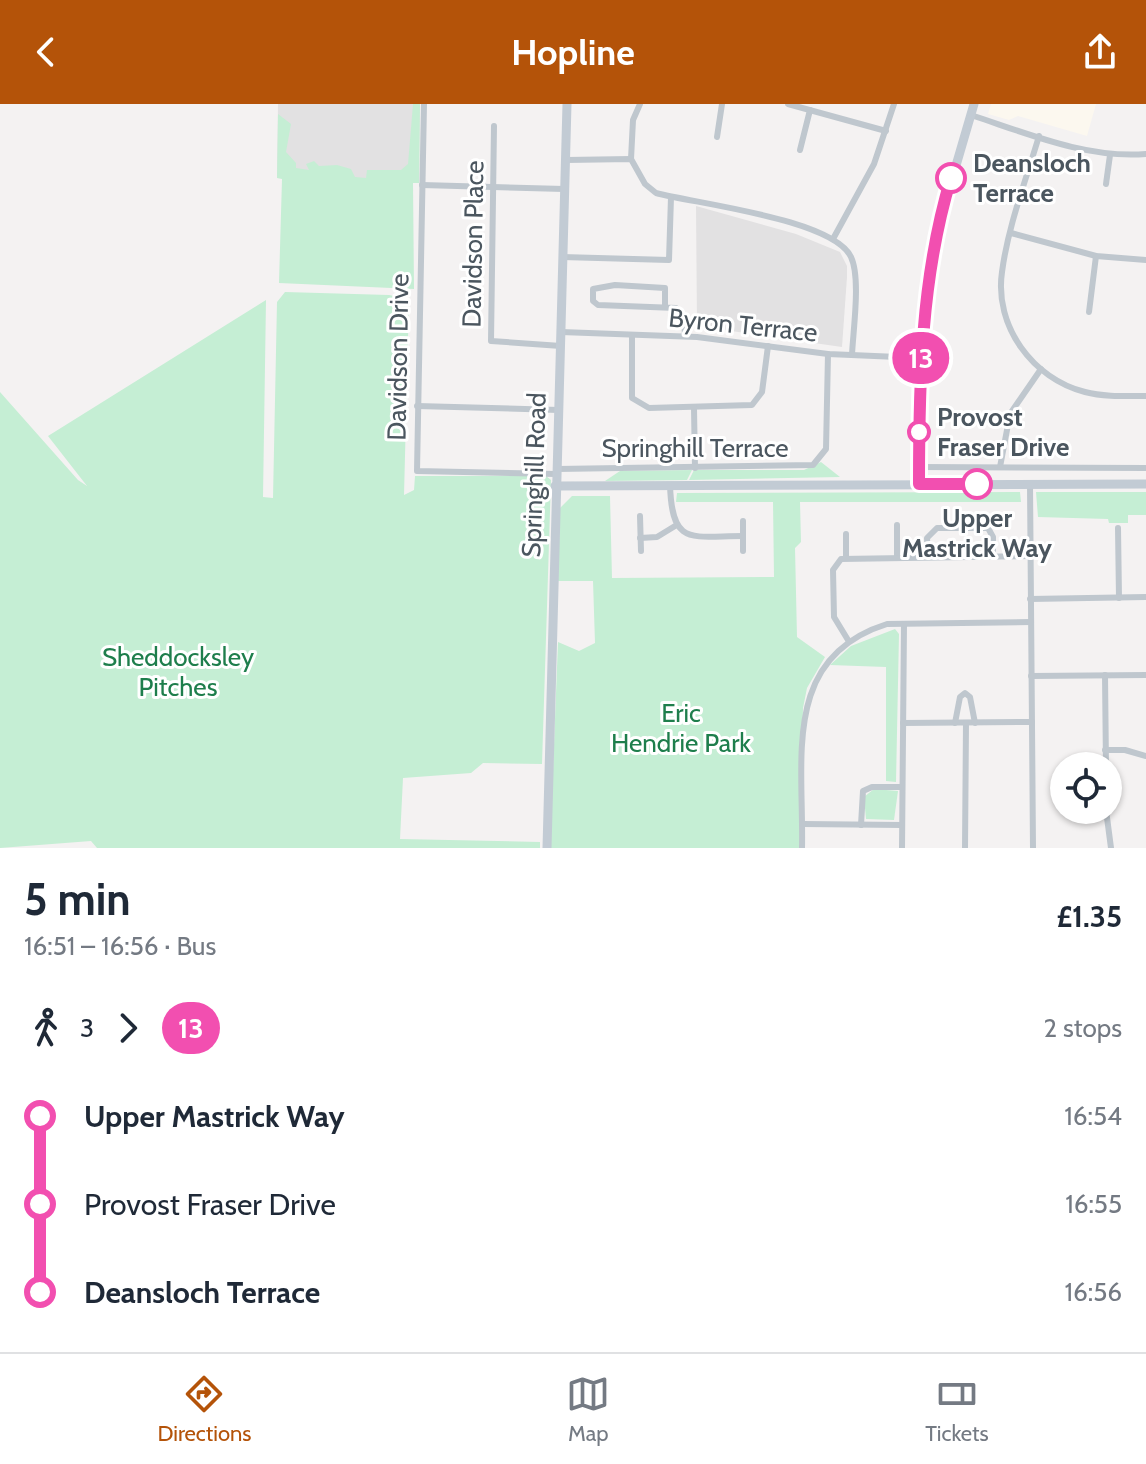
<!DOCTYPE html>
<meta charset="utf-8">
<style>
body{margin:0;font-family:Cabin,sans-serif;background:#f6f6f7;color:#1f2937;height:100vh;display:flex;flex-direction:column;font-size:30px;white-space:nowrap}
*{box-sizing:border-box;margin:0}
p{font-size:26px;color:#747a83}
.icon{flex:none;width:44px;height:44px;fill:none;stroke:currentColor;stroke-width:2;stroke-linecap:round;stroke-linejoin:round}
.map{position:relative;height:744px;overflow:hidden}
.side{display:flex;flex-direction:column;background:#fff;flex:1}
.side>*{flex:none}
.badge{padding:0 16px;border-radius:26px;font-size:28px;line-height:52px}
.tools{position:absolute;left:1050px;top:648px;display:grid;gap:16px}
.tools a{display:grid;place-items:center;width:72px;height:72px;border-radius:50%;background:#fff;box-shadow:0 2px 6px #0004;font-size:40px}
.map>.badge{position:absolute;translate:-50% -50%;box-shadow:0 0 0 4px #fff}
.legs{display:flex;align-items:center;gap:12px;height:88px;padding:0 24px;font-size:26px}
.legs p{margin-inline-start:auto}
.headline{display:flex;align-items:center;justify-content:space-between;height:136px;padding:0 24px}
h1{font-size:44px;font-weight:800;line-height:60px}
ul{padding:0 24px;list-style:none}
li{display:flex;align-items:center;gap:28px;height:88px;font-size:30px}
li i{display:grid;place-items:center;width:12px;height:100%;margin:0 10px;background:currentColor}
li i::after{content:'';width:20px;height:20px;margin:-10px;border:6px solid;border-radius:50%;background:#fff}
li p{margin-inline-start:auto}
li:first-child i{background:linear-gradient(#0000 50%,currentColor 0)}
li:last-child i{background:linear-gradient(currentColor 50%,#0000 0)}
header{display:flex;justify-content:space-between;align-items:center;height:104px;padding:0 24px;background:#b45309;color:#fff;font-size:36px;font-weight:800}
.tab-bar{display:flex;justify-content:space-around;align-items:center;height:112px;border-top:2px solid #e0e1e3;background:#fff;font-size:22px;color:#747a83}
.tab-bar a{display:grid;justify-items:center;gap:4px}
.tab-bar .current{color:#b45309}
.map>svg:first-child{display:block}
.commercial{fill:#fcf8ef}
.education{fill:#e2e1e2}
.green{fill:#c5eed4}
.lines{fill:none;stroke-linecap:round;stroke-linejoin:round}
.street{stroke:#bfc7ce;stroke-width:6}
.secondary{stroke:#c2cbd4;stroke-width:9}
.line-1-casing{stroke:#fff;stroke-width:18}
.line-1{stroke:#f24fb0;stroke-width:12}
.stop-1-dot{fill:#fff;stroke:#f24fb0;stroke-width:4}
.labels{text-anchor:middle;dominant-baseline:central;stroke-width:6;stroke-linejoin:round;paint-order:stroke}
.stop-label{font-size:26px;font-weight:bold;fill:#4b565f;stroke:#fff;text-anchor:start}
.street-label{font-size:26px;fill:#4b565f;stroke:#fff}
.park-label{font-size:26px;fill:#1e7e4c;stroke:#fff}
</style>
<header><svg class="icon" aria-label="back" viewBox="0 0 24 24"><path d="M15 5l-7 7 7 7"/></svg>Hopline<svg class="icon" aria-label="share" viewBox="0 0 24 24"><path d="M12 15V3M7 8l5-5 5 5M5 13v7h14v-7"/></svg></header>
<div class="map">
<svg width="1146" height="744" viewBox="0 0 1146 744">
<rect width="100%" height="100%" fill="#f4f2f2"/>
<!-- commercial -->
<polygon class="commercial" points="991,0 1096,0 1087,32 1018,12 1009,16 988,10"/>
<!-- education -->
<g class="education">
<polygon points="278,0 420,0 419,79 277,74"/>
<polygon points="696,102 796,130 840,148 847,162 847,173 842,243 697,222"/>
</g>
<!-- green -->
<g class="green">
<polygon points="413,0 420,0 419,79 413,79 414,185 279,179 282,75 277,74 278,10 291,20 286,48 296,59 296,64 309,66 306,60 314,57 319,62 337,61 351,65 355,73 366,74 367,66 401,66 408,60"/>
<polygon points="285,188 389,191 409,195 404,391 414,386 415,372 546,372 551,376 542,660 483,659 471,669 403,674 400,735 540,738 540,744 97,744 91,737 0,744 0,288 78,376 87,382 48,332 266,196 263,393 273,394 277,198"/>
<polygon points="821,358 840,373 689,376 694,366 804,366"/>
<polygon points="692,366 687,376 605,377 620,367"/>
<polygon points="1020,388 1021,398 800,398 801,438 795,444 797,533 825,553 807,584 803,604 800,744 550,744 558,538 579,547 595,539 593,477 558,477 560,404 572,392 610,392 612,474 774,473 773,398 676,398 677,389"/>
<polygon points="1036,388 1146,388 1146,411 1128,411 1128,419 1109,419 1108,415 1038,413"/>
<polygon points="895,525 899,530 896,678 886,677 886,563 830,561 851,542"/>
<polygon points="874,685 898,687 894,716 866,715 864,693"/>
</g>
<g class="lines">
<!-- street -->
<g class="street">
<polyline points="424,0 417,367 556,370"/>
<polyline points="788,0 886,27"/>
<path d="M971,11C1026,29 1087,55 1146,50"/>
<polyline points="494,22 491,237 561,242"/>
<path d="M1039,32C1026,76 1008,122 1002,168C994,222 1033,275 1085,288C1104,293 1126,292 1146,292"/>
<polyline points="717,33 722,0"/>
<polyline points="800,46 810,6"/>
<polyline points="631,55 633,16 640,0"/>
<path d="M566,56L631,55L645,80L656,89C697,100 833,115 851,153C861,174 853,227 852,251"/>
<polyline points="1106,80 1110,51"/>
<polyline points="422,81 564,85"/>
<polyline points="1011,129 1096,152 1146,156"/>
<polyline points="833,135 874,60 894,0"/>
<polyline points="562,153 669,156 671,93"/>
<polyline points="665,202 665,184 615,181 593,185 593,197 598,201 676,204 684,212 685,232"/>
<polyline points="1089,208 1096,152"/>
<polyline points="561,228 697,233 828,250 921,254"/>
<polyline points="632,231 632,294 649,304 752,301 762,288 768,242"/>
<polyline points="417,302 559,306"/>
<polyline points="694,304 695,364"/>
<polyline points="919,363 1146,364"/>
<polyline points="1000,363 1010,310 1041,265"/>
<polyline points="557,365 813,361 826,345 828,250"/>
<polyline points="1030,380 1033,744"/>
<path d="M670,381C672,443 691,432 743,432"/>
<polyline points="640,412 641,447"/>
<polyline points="743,417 743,447"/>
<polyline points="897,421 897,453"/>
<polyline points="1118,424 1119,494"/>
<polyline points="846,430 846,454"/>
<polyline points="640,434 657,433 675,422"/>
<polyline points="928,453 927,434 937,424 988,424 993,433 993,453"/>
<polyline points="1030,495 1146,493"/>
<polyline points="848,536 834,513 833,466 841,455 1030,452"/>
<polyline points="1105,571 1106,662"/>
<polyline points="1031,572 1146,571"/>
<polyline points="903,619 1032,618"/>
<polyline points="955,619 960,593 965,589 970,593 975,619"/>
<polyline points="1105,646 1125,646 1146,652"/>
<polyline points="1106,706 1111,744"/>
<polyline points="803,720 902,721"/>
<polyline points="861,721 863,687 872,683 902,683"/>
<path d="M802,744C804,655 781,553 887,520L1031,518"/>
<polyline points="902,744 904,520"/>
<polyline points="965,744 966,619"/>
</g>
<!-- secondary -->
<g class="secondary">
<polyline points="919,380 921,254 931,147 974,0"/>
<polyline points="555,382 1146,380"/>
<polyline points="547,744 567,0"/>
</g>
</g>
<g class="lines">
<!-- line-1 casing -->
<g class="line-1-casing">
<path id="line-1" d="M951,74C921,173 919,277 919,380H977"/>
</g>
<!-- line-1 -->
<use href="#line-1" class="line-1"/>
</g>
<!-- markers -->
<g class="stop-1-dot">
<circle cx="951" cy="74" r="14"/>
<circle cx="919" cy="328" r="10"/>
<circle cx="977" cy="380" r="14"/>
</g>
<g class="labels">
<!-- stop labels -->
<g class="stop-label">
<text x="973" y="59">Deansloch<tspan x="973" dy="30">Terrace</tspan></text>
<text x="937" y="313">Provost<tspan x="937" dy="30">Fraser Drive</tspan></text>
<text x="977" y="414" text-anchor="middle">Upper<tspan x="977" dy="30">Mastrick Way</tspan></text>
</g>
<!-- street labels -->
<g class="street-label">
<text transform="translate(473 140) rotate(-89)">Davidson Place</text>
<text transform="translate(743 221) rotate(6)">Byron Terrace</text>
<text transform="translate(398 253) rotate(-89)">Davidson Drive</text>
<text x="695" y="344">Springhill Terrace</text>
<text transform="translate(534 371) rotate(-88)">Springhill Road</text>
</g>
<!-- park labels -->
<g class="park-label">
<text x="178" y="553">Sheddocksley<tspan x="178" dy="30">Pitches</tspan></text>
<text x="681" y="609">Eric<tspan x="681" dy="30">Hendrie Park</tspan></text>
</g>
</g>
</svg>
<div class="tools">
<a><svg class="icon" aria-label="locate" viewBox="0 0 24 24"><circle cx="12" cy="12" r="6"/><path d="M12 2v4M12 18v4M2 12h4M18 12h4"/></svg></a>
</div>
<b class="badge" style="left:921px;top:254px;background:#f24fb0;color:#fff">13</b>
</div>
<section class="side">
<div class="headline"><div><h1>5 min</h1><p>16:51 – 16:56 · Bus</p></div><b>£1.35</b></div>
<div class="legs"><svg class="icon" aria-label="walk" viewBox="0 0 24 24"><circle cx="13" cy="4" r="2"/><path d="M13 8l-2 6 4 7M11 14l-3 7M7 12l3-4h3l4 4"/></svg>3<svg class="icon" aria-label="forward" viewBox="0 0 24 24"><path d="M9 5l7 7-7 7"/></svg><b class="badge" style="background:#f24fb0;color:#fff">13</b><p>2 stops</p></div>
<ul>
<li><i style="color:#f24fb0"></i><b>Upper Mastrick Way</b><p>16:54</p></li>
<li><i style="color:#f24fb0"></i><span>Provost Fraser Drive</span><p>16:55</p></li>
<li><i style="color:#f24fb0"></i><b>Deansloch Terrace</b><p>16:56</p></li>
</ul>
</section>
<nav class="tab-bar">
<a class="current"><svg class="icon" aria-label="directions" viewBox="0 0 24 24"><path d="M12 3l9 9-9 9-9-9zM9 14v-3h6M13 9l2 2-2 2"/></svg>Directions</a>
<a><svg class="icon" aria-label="map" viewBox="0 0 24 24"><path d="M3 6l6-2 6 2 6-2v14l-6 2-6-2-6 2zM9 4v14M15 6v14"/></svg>Map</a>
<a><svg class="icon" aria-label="tickets" viewBox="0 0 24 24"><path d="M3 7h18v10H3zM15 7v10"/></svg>Tickets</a>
</nav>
